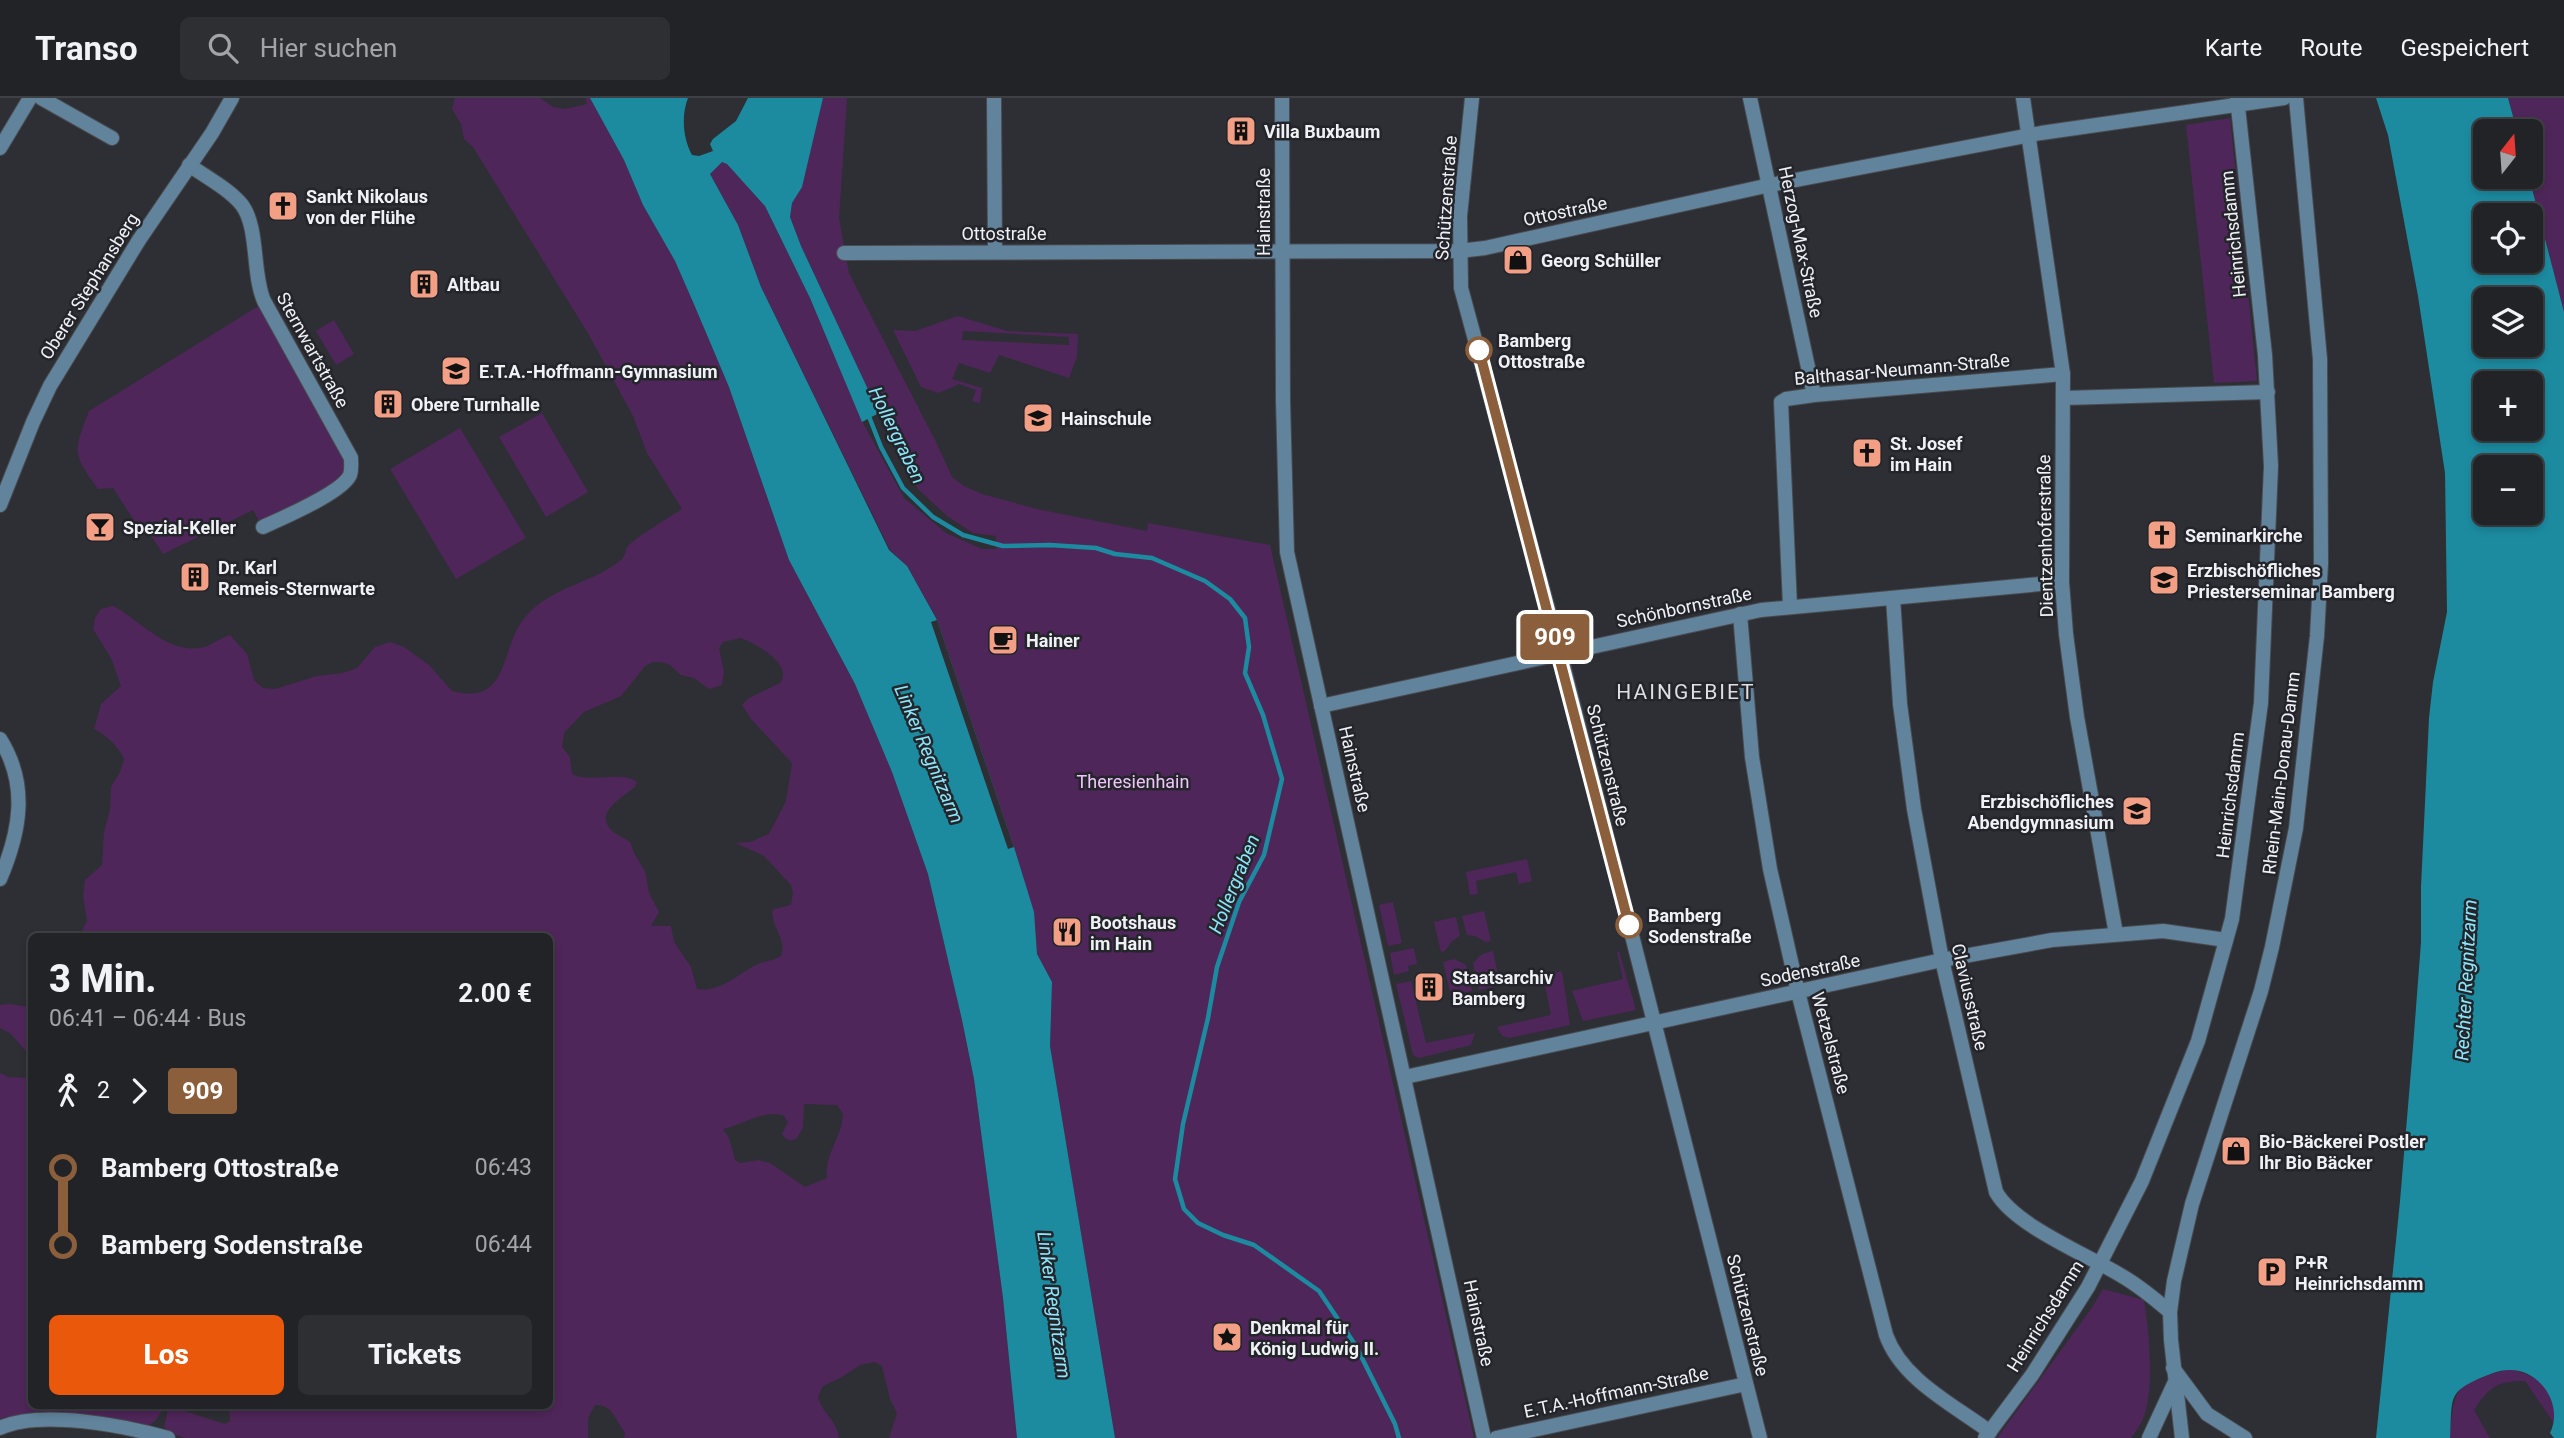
<!DOCTYPE html>
<html lang="de">
<meta charset="utf-8">
<style>
body{margin:0;font-family:Roboto,sans-serif;background:#2e2f33;color:#f1f3f6;height:100vh;display:flex;flex-direction:column;font-size:26px;white-space:nowrap}
*{box-sizing:border-box;margin:0}
p{font-size:23px;color:#a2a4a7}
.icon{flex:none;width:38px;height:38px;fill:none;stroke:currentColor;stroke-width:2;stroke-linecap:round;stroke-linejoin:round}
.map{position:relative;flex:1;overflow:hidden}
.sheet{position:absolute;left:28px;top:835px;width:525px;height:476px;display:flex;flex-direction:column;background:#222327;border-radius:10px;box-shadow:0 4px 10px #0003,0 0 0 2px #3f4044}
.sheet>*{flex:none}
.badge{padding:0 14px;border-radius:5px;font-size:24px;line-height:46px}
.needle{width:46px;rotate:17deg}
.controls{position:absolute;left:2473px;top:21px;display:grid;gap:14px}
.controls a{display:grid;place-items:center;width:70px;height:70px;border-radius:10px;background:#222327;box-shadow:0 4px 10px #0003,0 0 0 2px #3f4044;font-size:35px}
.map>.badge{position:absolute;translate:-50% -50%;box-shadow:0 0 0 4px #fff}
.legs{display:flex;align-items:center;gap:10px;height:77px;padding:0 21px;font-size:23px}
.legs p{margin-inline-start:auto}
.overview{display:flex;align-items:center;justify-content:space-between;height:119px;padding:0 21px}
h1{font-size:38px;font-weight:800;line-height:52px}
.primary-button{display:flex;gap:14px;margin-top:auto;padding:14px 21px}
.primary-button a{flex:1;height:80px;border-radius:10px;background:#ea580c;color:#fff;font-size:28px;font-weight:800;line-height:80px;text-align:center}
.primary-button a+a{background:#2e2f33;color:#f1f3f6}
ul{padding:0 21px;list-style:none}
li{display:flex;align-items:center;gap:24px;height:77px;font-size:26px}
li i{display:grid;place-items:center;width:10px;height:100%;margin:0 9px;background:currentColor}
li i::after{content:'';width:18px;height:18px;margin:-9px;border:5px solid;border-radius:50%;background:#222327}
li p{margin-inline-start:auto}
li:first-child i{background:linear-gradient(#0000 50%,currentColor 0)}
li:last-child i{background:linear-gradient(currentColor 50%,#0000 0)}
header{display:flex;align-items:center;gap:42px;box-sizing:border-box;height:98px;padding:0 35px;background:#222327;border-bottom:2px solid #3f4044}
header strong{font-size:33px}
nav{display:flex;gap:38px;margin-inline-start:auto;font-size:24px}
.search{width:490px;height:63px;background:#2e2f33;display:flex;align-items:center;gap:18px;box-sizing:border-box;padding:0 24px;border-radius:10px;color:#a2a4a7;font-size:26px}
.map>svg:first-child{display:block}
.green{fill:#4f2659;fill-rule:evenodd}
.water{fill:#1c8ba0;fill-rule:evenodd}
.pier{fill:#2d2f34}
.lines{fill:none;stroke-linecap:round;stroke-linejoin:round}
.stream{stroke:#1c8ba0;stroke-width:4.5}
.minor-casing{stroke:#484a4f;stroke-width:16}
.tertiary-casing{stroke:#484a4f;stroke-width:16}
.minor{stroke:#61839c;stroke-width:14}
.tertiary{stroke:#61839c;stroke-width:14}
.line-1-casing{stroke:#fff;stroke-width:16}
.line-1{stroke:#8b5e3c;stroke-width:10}
.stop-1-dot{fill:#fff;stroke:#8b5e3c;stroke-width:3.5}
.labels{text-anchor:middle;dominant-baseline:central;stroke-width:5;stroke-linejoin:round;paint-order:stroke}
.poi-label{font-size:18px;font-weight:bold;fill:#f0f1f4;stroke:#23252a;text-anchor:start}
.street-label{font-size:18px;fill:#f0f1f4;stroke:#23252a}
.stop-label{font-size:18px;font-weight:bold;fill:#f0f1f4;stroke:#23252a;text-anchor:start}
.park-label{font-size:18px;fill:#f0c3fc;stroke:#23252a}
.water-label{font-size:19px;font-style:italic;fill:#8ce6fb;stroke:#23252a}
.quarter-label{font-size:21px;letter-spacing:2px;fill:#dcdfe5;stroke:#23252a}
</style>
<header>
<strong>Transo</strong>
<div class="search"><svg class="icon" aria-label="search" viewBox="0 0 24 24"><circle cx="10" cy="10" r="6"/><path d="M15 15l6 6"/></svg>Hier suchen</div>
<nav><a>Karte</a><a>Route</a><a>Gespeichert</a></nav>
</header>
<div class="map">
<svg width="2564" height="1340" viewBox="0 0 2564 1340">
<rect width="100%" height="100%" fill="#2d2f34"/>
<!-- green -->
<g class="green">
<path d="M455,0H540L553,9L565,11L587,6L585,0H590L624,62L643,107L675,163L693,204L729,289L789,462L855,586L892,674L928,776L962,922L974,981L1003,1200L1017,1340H889L897,1315L890,1301L882,1268L875,1264L860,1267L842,1279L823,1288L818,1299C822,1315 837,1322 839,1340H624L625,1334C614,1321 613,1306 595,1307L588,1320V1340H185L173,1336L164,1329L168,1311L175,1310L225,1326L230,1323L229,1307H550V838H79L87,823L83,798L85,782L102,767L104,734L110,712L111,689L120,674L124,661C120,650 105,636 94,631L101,606L121,588L111,560L93,531L95,520L101,511L113,508C139,521 165,555 200,550C210,549 219,540 230,537L247,556L254,582L263,590L275,591L317,578L343,575L357,570L375,549L390,544L404,549L429,567L452,593C513,609 498,546 528,516C554,488 593,485 621,462C626,458 625,452 628,448C636,439 670,419 682,411L647,355L633,318L589,237L473,49L464,41L461,26L452,11ZM741,540C755,545 794,566 780,585L749,600L742,607L751,621L792,665L786,703L769,736L750,744L736,745L764,758L791,787L793,795L791,807L774,811L772,813C772,830 787,842 781,858C773,863 763,863 754,868C737,877 719,895 697,891L691,869L674,844L671,828H651L659,814L649,795L645,773L634,755L630,744C625,740 620,739 615,735C591,717 620,701 635,689L637,684C622,672 592,686 572,676L570,659L562,649L564,635L584,614L621,598L645,568L653,564H661L670,567L681,577L694,580L709,591L722,587L724,574L719,550L723,544ZM804,1006L837,1007L843,1016C842,1040 824,1056 827,1080L805,1089L770,1065L758,1062L740,1065L735,1062L729,1040L723,1031C742,1027 763,1012 783,1017L788,1024L782,1036C786,1043 790,1043 796,1041L803,1030Z"/>
<polygon points="823,0 847,0 839,120 849,175 936,344 952,379 964,388 982,396 1037,411 1147,433 1148,425 1270,447 1474,1340 1115,1340 1050,948 1052,884 1037,856 1033,814 1014,749 937,521 907,468 890,452 761,189 738,127 710,76 722,64 727,66 765,108 810,200 862,323 904,400 946,435 982,451 996,451 996,438 973,435 947,418 918,391 896,353 801,148 790,119 792,105 802,88"/>
<polygon points="2508,0 2564,0 2564,214 2529,79 2530,79 2530,33 2517,33"/>
<polygon points="2230,20 2257,283 2214,285 2186,27"/>
<path d="M260,207L341,355C344,363 345,370 341,377C332,393 279,415 260,425L253,412L163,456L146,430L141,433L113,390L98,391C72,355 73,354 89,313Z"/>
<path d="M958,218L1007,233L1078,236L1077,259L1069,280L999,257L990,275L959,265L952,281L982,290L980,305L972,303L976,292L959,286L939,295L921,289L893,232L915,233ZM963,233L1069,239V247L962,242Z"/>
<polygon points="334,222 354,256 336,267 316,233"/>
<polygon points="542,315 588,394 546,419 499,339"/>
<polygon points="460,330 526,440 456,481 390,371"/>
<polygon points="1527,761 1532,783 1519,786 1516,774 1476,783 1478,796 1470,797 1466,774"/>
<polygon points="1393,804 1402,845 1388,848 1379,807"/>
<polygon points="1484,813 1491,843 1486,844 1475,838 1467,837 1462,818"/>
<polygon points="1456,819 1460,838 1452,843 1445,853 1441,854 1434,824"/>
<polygon points="1414,850 1417,866 1408,868 1409,873 1394,877 1390,855"/>
<polygon points="1493,853 1500,887 1479,892 1473,865 1482,856"/>
<polygon points="1619,853 1636,912 1583,923 1572,893 1623,881 1617,854"/>
<polygon points="1454,861 1466,867 1472,893 1451,898 1443,864"/>
<polygon points="1562,873 1570,927 1509,940 1502,938 1497,929 1551,917 1543,878"/>
<polygon points="1411,883 1426,945 1475,935 1471,947 1419,960 1413,957 1396,886"/>
<polygon points="9,906 31,909 31,959 10,935 0,930 0,907"/>
<path d="M0,975L8,979L31,980L32,1307H164C160,1317 156,1325 146,1328L46,1315L33,1314L0,1321Z"/>
<path d="M2103,1191L2144,1202C2149,1233 2155,1292 2143,1321C2140,1328 2135,1334 2131,1340H1997L2091,1211Z"/>
<path d="M2509,1271C2538,1277 2564,1294 2556,1328L2525,1283C2497,1283 2489,1289 2474,1312L2490,1340H2450C2454,1287 2456,1285 2509,1271Z"/>
</g>
<!-- water -->
<g class="water">
<path d="M590,0H688C681,18 683,40 692,57L699,58L713,53L710,46L713,41L736,23L748,0H823L802,89L792,105L790,119L801,148L879,315L862,324L810,200L765,108L727,66L722,64L710,76L738,127L761,189L889,452L907,468L937,522L1014,749L1034,814L1037,856L1052,884L1050,948L1115,1340H1017L1003,1200L974,981L962,922L928,776L892,674L855,586L789,462L729,289L693,204L675,163L643,107L624,62Z"/>
<path d="M2376,0H2508L2517,33H2485V79H2529L2564,214V1340H2554L2550,1335C2564,1307 2540,1271 2509,1272C2499,1272 2487,1277 2478,1281C2468,1286 2457,1290 2453,1302C2450,1312 2451,1328 2450,1340H2376L2400,1103L2413,949L2421,844V789L2429,620L2433,584L2447,514L2445,375L2418,198L2388,37ZM2530,117V163H2485V117ZM2530,201V247H2485V201ZM2530,285V331H2485V285ZM2530,369V415H2485V369Z"/>
</g>
<!-- pier -->
<polygon class="pier" points="937,522 1014,749 1008,751 931,524"/>
<g class="lines">
<!-- stream -->
<polyline class="stream" points="868,316 881,349 903,390 933,419 963,437 1003,448 1050,447 1096,450 1115,456 1152,460 1205,483 1230,501 1245,520 1249,549 1245,575 1263,617 1282,681 1264,757 1239,804 1217,869 1208,920 1183,1026 1175,1081 1184,1111 1198,1125 1223,1137 1254,1147 1319,1193 1356,1248 1395,1326 1399,1340"/>
<!-- minor casing -->
<g class="minor-casing">
<g id="minor">
<polyline points="41,0 112,40"/>
<polyline points="994,0 995,154"/>
<polyline points="1282,0 1283,303 1287,454 1484,1340"/>
<polyline points="1472,0 1460,118 1461,190 1560,555 1760,1340"/>
<polyline points="1750,0 1814,297"/>
<polyline points="2023,0 2063,276 2062,484 2066,536 2077,619 2116,836"/>
<polyline points="0,50 30,0"/>
<path d="M189,67C206,79 229,91 242,107C259,130 252,176 264,203L351,360C351,366 352,371 350,377C342,395 282,420 263,429"/>
<polyline points="844,155 1459,153 1485,150 1770,87 2041,35 2284,0"/>
<polyline points="2064,300 2268,294"/>
<polyline points="0,407 33,324 50,288 139,142 212,35 232,0"/>
<path d="M1893,500L1900,606L1914,711L1942,862L1996,1094C2015,1128 2088,1157 2122,1178C2139,1188 2155,1201 2170,1214"/>
<polyline points="1790,508 1781,304 1786,301 1814,297 2063,276"/>
<path d="M1740,516L1752,659L1770,771L1798,894L1886,1237C1902,1282 1954,1307 1990,1334"/>
<polyline points="1321,608 1761,512 2062,484"/>
<path d="M0,641C29,687 20,734 0,781"/>
<polyline points="1405,979 1942,862 2052,842 2163,833 2226,842"/>
<path d="M0,1330C41,1311 125,1328 168,1340"/>
<polyline points="1496,1340 1746,1286"/>
<polyline points="1985,1340 2032,1277 2088,1189 2142,1083 2198,943 2232,821 2261,605 2271,368 2265,257 2237,0"/>
</g>
</g>
<!-- tertiary casing -->
<g class="tertiary-casing">
<g id="tertiary">
<polyline points="2173,1270 2207,1316 2245,1340"/>
<polyline points="2149,1340 2174,1286"/>
<polyline points="2182,1340 2171,1242 2170,1214 2174,1183 2192,1106 2261,893 2272,849 2296,730 2317,538 2321,465 2320,261 2296,0"/>
</g>
</g>
<!-- minor -->
<use href="#minor" class="minor"/>
<!-- tertiary -->
<use href="#tertiary" class="tertiary"/>
</g>
<g class="lines">
<!-- line-1 casing -->
<g class="line-1-casing">
<polyline id="line-1" points="1479,252 1629,827"/>
</g>
<!-- line-1 -->
<use href="#line-1" class="line-1"/>
</g>
<!-- icons -->
<defs>
<g id="building-square" transform="scale(1.575)"><rect x="-9" y="-9" width="18" height="18" rx="4" fill="#f39f85" stroke="#23252a"/><path d="M-4-6H4V6H1V3H-1V6H-4ZM-2.5-4.3h1.7v1.8h-1.7ZM.8-4.3h1.7v1.8H.8ZM-2.5-1h1.7V.8h-1.7ZM.8-1h1.7V.8H.8Z" fill="#111"/></g>
<g id="church-square" transform="scale(1.575)"><rect x="-9" y="-9" width="18" height="18" rx="4" fill="#f39f85" stroke="#23252a"/><path d="M-1.2-6h2.4v3.5h3.3v2.4h-3.3V6h-2.4V-.1h-3.3v-2.4h3.3Z" fill="#111"/></g>
<g id="shop-square" transform="scale(1.575)"><rect x="-9" y="-9" width="18" height="18" rx="4" fill="#f39f85" stroke="#23252a"/><path d="M-5-2.5h2.3a2.7 3.5 0 0 1 5.4 0H5L5.5 6h-11ZM-1.5-2.5h3a1.5 2.3 0 0 0-3 0Z" fill="#111"/></g>
<g id="school-square" transform="scale(1.575)"><rect x="-9" y="-9" width="18" height="18" rx="4" fill="#f39f85" stroke="#23252a"/><path d="M0-5L7-2L0 1L-7-2ZM-4 1L0 2.5L4 1V4Q0 6-4 4Z" fill="#111"/></g>
<g id="bar-square" transform="scale(1.575)"><rect x="-9" y="-9" width="18" height="18" rx="4" fill="#f39f85" stroke="#23252a"/><path d="M-6-5H6L.8 .8V4.5H3.5V6h-7V4.5H-.8V.8Z" fill="#111"/></g>
<g id="university-square" transform="scale(1.575)"><rect x="-9" y="-9" width="18" height="18" rx="4" fill="#f39f85" stroke="#23252a"/><path d="M0-5L7-2L0 1L-7-2ZM-4 1L0 2.5L4 1V4Q0 6-4 4Z" fill="#111"/></g>
<g id="cafe-square" transform="scale(1.575)"><rect x="-9" y="-9" width="18" height="18" rx="4" fill="#f39f85" stroke="#23252a"/><path d="M-5.5-4.5H6V0H3Q3 3.5 0 3.5H-2.5Q-5.5 3.5-5.5 0ZM3-3.2v2h1.7v-2ZM-6 4.5H4V6H-6Z" fill="#111"/></g>
<g id="restaurant-square" transform="scale(1.575)"><rect x="-9" y="-9" width="18" height="18" rx="4" fill="#f39f85" stroke="#23252a"/><path d="M-5-6h1v4h1v-4h1v4h1v-4h1v5L-1.5 .5V6h-2V.5L-5-1ZM5-6V6H3V1.5H1.5Q1.5-4 5-6Z" fill="#111"/></g>
<g id="parking-square" transform="scale(1.575)"><rect x="-9" y="-9" width="18" height="18" rx="4" fill="#f39f85" stroke="#23252a"/><path d="M-3.5-5.5H1a3.5 3.5 0 0 1 0 7H-1V5.5H-3.5ZM-1-3.4V-.6H.8a1.4 1.4 0 0 0 0-2.8Z" fill="#111"/></g>
<g id="sight-square" transform="scale(1.575)"><rect x="-9" y="-9" width="18" height="18" rx="4" fill="#f39f85" stroke="#23252a"/><path d="M0-6L1.8-2.2L6-1.7L2.9 1.2L3.7 5.4L0 3.3L-3.7 5.4L-2.9 1.2L-6-1.7L-1.8-2.2Z" fill="#111"/></g>
</defs>
<g fill-rule="evenodd">
<use href="#building-square" x="1241" y="33"/>
<use href="#church-square" x="283" y="108"/>
<use href="#shop-square" x="1518" y="162"/>
<use href="#building-square" x="424" y="186"/>
<use href="#school-square" x="456" y="273"/>
<use href="#building-square" x="388" y="306"/>
<use href="#school-square" x="1038" y="320"/>
<use href="#church-square" x="1867" y="355"/>
<use href="#bar-square" x="100" y="429"/>
<use href="#church-square" x="2162" y="437"/>
<use href="#building-square" x="195" y="479"/>
<use href="#university-square" x="2164" y="482"/>
<use href="#cafe-square" x="1003" y="542"/>
<use href="#school-square" x="2137" y="713"/>
<use href="#restaurant-square" x="1067" y="834"/>
<use href="#building-square" x="1429" y="889"/>
<use href="#shop-square" x="2236" y="1053"/>
<use href="#parking-square" x="2272" y="1174"/>
<use href="#sight-square" x="1227" y="1239"/>
</g>
<!-- markers -->
<g class="stop-1-dot">
<circle cx="1479" cy="252" r="12"/>
<circle cx="1629" cy="827" r="12"/>
</g>
<g class="labels">
<!-- poi labels -->
<g class="poi-label">
<text x="1264" y="33">Villa Buxbaum</text>
<text x="306" y="98">Sankt Nikolaus<tspan x="306" dy="21">von der Flühe</tspan></text>
<text x="1541" y="162">Georg Schüller</text>
<text x="447" y="186">Altbau</text>
<text x="479" y="273">E.T.A.-Hoffmann-Gymnasium</text>
<text x="411" y="306">Obere Turnhalle</text>
<text x="1061" y="320">Hainschule</text>
<text x="1890" y="345">St. Josef<tspan x="1890" dy="21">im Hain</tspan></text>
<text x="123" y="429">Spezial-Keller</text>
<text x="2185" y="437">Seminarkirche</text>
<text x="218" y="469">Dr. Karl<tspan x="218" dy="21">Remeis-Sternwarte</tspan></text>
<text x="2187" y="472">Erzbischöfliches<tspan x="2187" dy="21">Priesterseminar Bamberg</tspan></text>
<text x="1026" y="542">Hainer</text>
<text x="2114" y="703" text-anchor="end">Erzbischöfliches<tspan x="2114" dy="21">Abendgymnasium</tspan></text>
<text x="1090" y="824">Bootshaus<tspan x="1090" dy="21">im Hain</tspan></text>
<text x="1452" y="879">Staatsarchiv<tspan x="1452" dy="21">Bamberg</tspan></text>
<text x="2259" y="1043">Bio-Bäckerei Postler<tspan x="2259" dy="21">Ihr Bio Bäcker</tspan></text>
<text x="2295" y="1164">P+R<tspan x="2295" dy="21">Heinrichsdamm</tspan></text>
<text x="1250" y="1229">Denkmal für<tspan x="1250" dy="21">König Ludwig II.</tspan></text>
</g>
<!-- street labels -->
<g class="street-label">
<text transform="translate(1446 100) rotate(-86)">Schützenstraße</text>
<text transform="translate(1565 113) rotate(-12)">Ottostraße</text>
<text transform="translate(1263 114) rotate(-90)">Hainstraße</text>
<text x="1004" y="135">Ottostraße</text>
<text transform="translate(2233 136) rotate(-96)">Heinrichsdamm</text>
<text transform="translate(1801 144) rotate(78)">Herzog-Max-Straße</text>
<text transform="translate(89 188) rotate(-58)">Oberer Stephansberg</text>
<text transform="translate(313 252) rotate(61)">Sternwartstraße</text>
<text transform="translate(1902 271) rotate(-5)">Balthasar-Neumann-Straße</text>
<text transform="translate(2045 438) rotate(-91)">Dientzenhoferstraße</text>
<text transform="translate(1684 509) rotate(-12)">Schönbornstraße</text>
<text transform="translate(1608 667) rotate(76)">Schützenstraße</text>
<text transform="translate(1355 671) rotate(77)">Hainstraße</text>
<text transform="translate(2281 675) rotate(-83)">Rhein-Main-Donau-Damm</text>
<text transform="translate(2230 697) rotate(-83)">Heinrichsdamm</text>
<text transform="translate(1810 872) rotate(-12)">Sodenstraße</text>
<text transform="translate(1970 899) rotate(77)">Claviusstraße</text>
<text transform="translate(1831 945) rotate(75)">Wetzelstraße</text>
<text transform="translate(1748 1217) rotate(76)">Schützenstraße</text>
<text transform="translate(2045 1218) rotate(-58)">Heinrichsdamm</text>
<text transform="translate(1479 1225) rotate(78)">Hainstraße</text>
<text transform="translate(1616 1294) rotate(-12)">E.T.A.-Hoffmann-Straße</text>
</g>
<!-- stop labels -->
<g class="stop-label">
<text x="1498" y="242">Bamberg<tspan x="1498" dy="21">Ottostraße</tspan></text>
<text x="1648" y="817">Bamberg<tspan x="1648" dy="21">Sodenstraße</tspan></text>
</g>
<!-- park labels -->
<g class="park-label">
<text x="1133" y="683">Theresienhain</text>
</g>
<!-- water labels -->
<g class="water-label">
<text transform="translate(897 337) rotate(64)">Hollergraben</text>
<text transform="translate(929 656) rotate(67)">Linker Regnitzarm</text>
<text transform="translate(1234 786) rotate(-68)">Hollergraben</text>
<text transform="translate(2466 882) rotate(-87)">Rechter Regnitzarm</text>
<text transform="translate(1054 1207) rotate(82)">Linker Regnitzarm</text>
</g>
<!-- quarter labels -->
<g class="quarter-label">
<text x="1686" y="594">HAINGEBIET</text>
</g>
</g>
</svg>
<div class="controls">
<a><svg class="needle" viewBox="-14 -14 28 28"><path d="M0-13l5 13h-10z" fill="#e53935"/><path d="M0 13l5-13h-10z" fill="#a2a4a7"/></svg></a>
<a><svg class="icon" aria-label="locate" viewBox="0 0 24 24"><circle cx="12" cy="12" r="6"/><path d="M12 2v4M12 18v4M2 12h4M18 12h4"/></svg></a>
<a><svg class="icon" aria-label="layers" viewBox="0 0 24 24"><path d="M12 4l9 5-9 5-9-5zM3 14l9 5 9-5"/></svg></a>
<a>+</a>
<a>−</a>
</div>
<b class="badge" style="left:1555px;top:539px;background:#8b5e3c;color:#fff">909</b>
<section class="sheet">
<div class="overview"><div><h1>3 Min.</h1><p>06:41 – 06:44 · Bus</p></div><b>2.00 €</b></div>
<div class="legs"><svg class="icon" aria-label="walk" viewBox="0 0 24 24"><circle cx="13" cy="4" r="2"/><path d="M13 8l-2 6 4 7M11 14l-3 7M7 12l3-4h3l4 4"/></svg>2<svg class="icon" aria-label="forward" viewBox="0 0 24 24"><path d="M9 5l7 7-7 7"/></svg><b class="badge" style="background:#8b5e3c;color:#fff">909</b></div>
<ul>
<li><i style="color:#8b5e3c"></i><b>Bamberg Ottostraße</b><p>06:43</p></li>
<li><i style="color:#8b5e3c"></i><b>Bamberg Sodenstraße</b><p>06:44</p></li>
</ul>
<div class="primary-button"><a>Los</a><a>Tickets</a></div>
</section>
</div>
